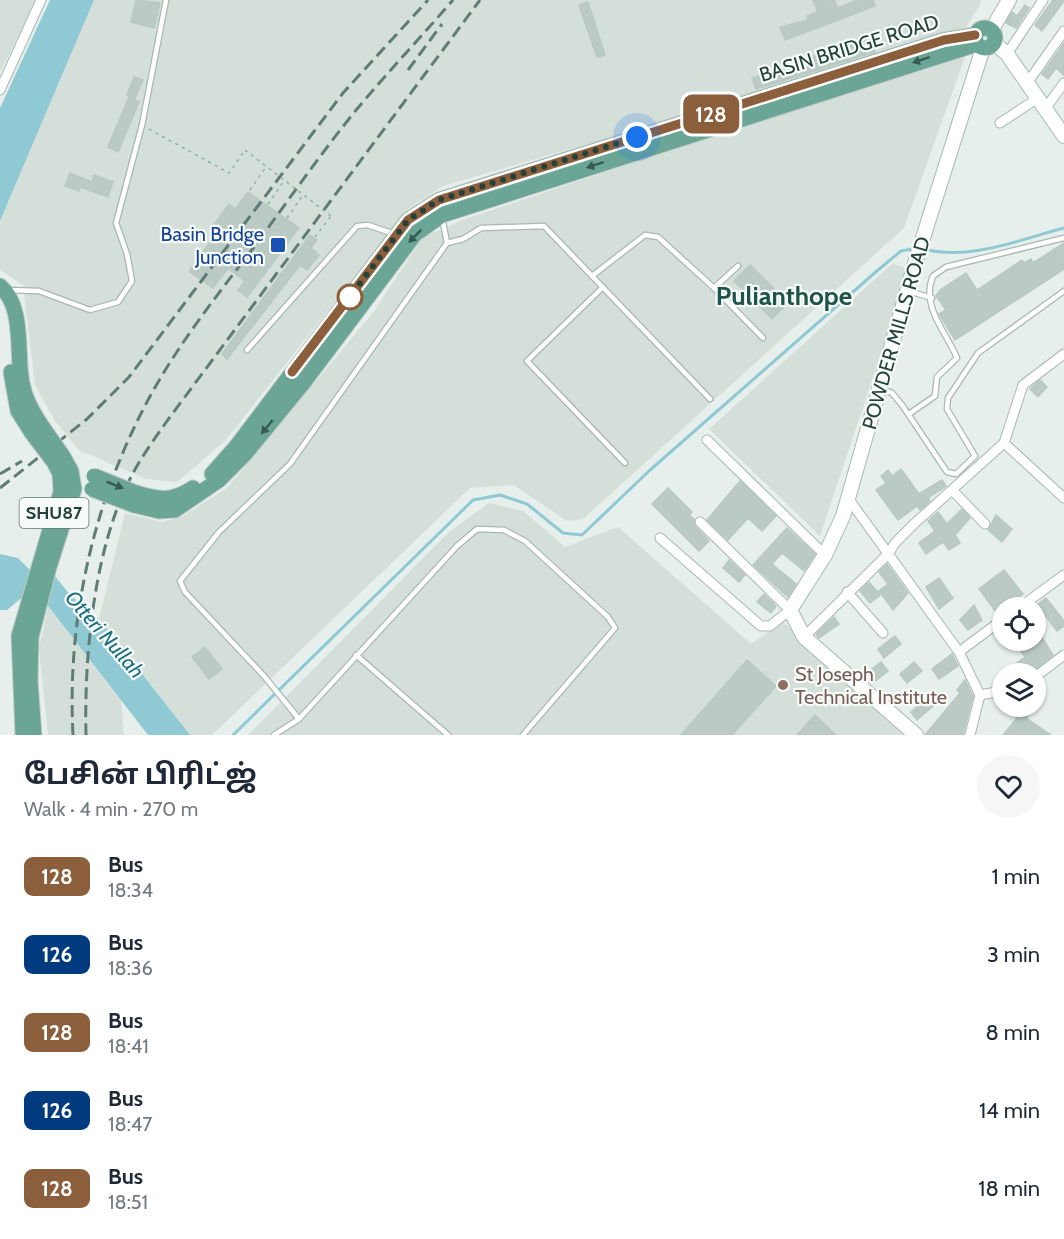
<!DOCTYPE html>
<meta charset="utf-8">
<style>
body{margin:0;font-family:Cabin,"Noto Sans Tamil",sans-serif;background:#f6f6f7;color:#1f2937;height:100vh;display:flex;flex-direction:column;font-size:22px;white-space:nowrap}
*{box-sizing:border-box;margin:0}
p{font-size:20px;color:#747a83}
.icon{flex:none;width:33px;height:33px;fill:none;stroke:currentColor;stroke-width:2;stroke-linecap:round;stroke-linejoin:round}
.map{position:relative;height:735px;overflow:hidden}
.drawer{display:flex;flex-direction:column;background:#fff;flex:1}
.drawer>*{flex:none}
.badge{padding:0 12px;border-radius:9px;font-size:21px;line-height:39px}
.buttons{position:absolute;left:992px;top:597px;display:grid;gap:12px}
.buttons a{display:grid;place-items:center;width:54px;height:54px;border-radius:50%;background:#fff;box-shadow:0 2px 4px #0004;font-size:30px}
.you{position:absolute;width:30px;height:30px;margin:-15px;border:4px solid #fff;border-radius:50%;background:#1a73e8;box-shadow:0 0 0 9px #1a73e833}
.map>.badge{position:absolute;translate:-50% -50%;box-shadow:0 0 0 3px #fff}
.round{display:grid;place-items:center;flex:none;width:63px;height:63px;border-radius:32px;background:#f6f6f7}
.summary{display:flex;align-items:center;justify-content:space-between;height:102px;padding:0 24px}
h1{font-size:28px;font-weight:700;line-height:45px}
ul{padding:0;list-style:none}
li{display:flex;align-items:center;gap:18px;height:78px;padding:0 24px}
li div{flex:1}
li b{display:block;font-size:22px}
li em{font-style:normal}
li .badge{min-width:66px;font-weight:700;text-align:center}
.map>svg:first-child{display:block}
.built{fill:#d4dfda}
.water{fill:#8ec9d4}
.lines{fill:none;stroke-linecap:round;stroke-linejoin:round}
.stream{stroke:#8ec9d4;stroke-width:3}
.building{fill:#bbcac4;stroke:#b8c9c2;stroke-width:1.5}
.lane-casing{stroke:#a8b8b2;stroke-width:7}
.street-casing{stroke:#a8b8b2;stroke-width:11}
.secondary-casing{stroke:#a4bbb3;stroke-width:16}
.primary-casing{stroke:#c2cac8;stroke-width:17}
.path{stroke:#86b3a5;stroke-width:1.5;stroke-dasharray:3 4.5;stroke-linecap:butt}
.lane{stroke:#fff;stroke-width:4.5}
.street{stroke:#fff;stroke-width:9}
.secondary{stroke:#fff;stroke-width:14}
.primary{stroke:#6aa596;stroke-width:15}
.rail{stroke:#5f7d75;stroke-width:3;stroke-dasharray:12 6;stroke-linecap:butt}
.primary-bridge-casing{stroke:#c2cac8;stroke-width:17;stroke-linecap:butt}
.path-bridge{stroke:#86b3a5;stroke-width:1.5;stroke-dasharray:3 4.5;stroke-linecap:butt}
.primary-bridge{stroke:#6aa596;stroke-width:15}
.oneway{fill:#365b51}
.line-casing{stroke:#fff;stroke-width:14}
.line{stroke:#8b5e3c;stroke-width:9}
.walk{stroke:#24423a;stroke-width:6;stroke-dasharray:0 10.8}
.transit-dot{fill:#1a4fb4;stroke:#f7fbf9;stroke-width:2}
.stop-dot{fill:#fff;stroke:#8b5e3c;stroke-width:3}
.education-dot{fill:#8d6e63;stroke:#f7fbf9;stroke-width:2}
.labels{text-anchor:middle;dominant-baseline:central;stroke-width:4.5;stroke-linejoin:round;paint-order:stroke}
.shield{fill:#f7fbf9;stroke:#637a73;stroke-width:1.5}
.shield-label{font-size:18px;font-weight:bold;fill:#24423a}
.street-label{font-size:20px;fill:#24423a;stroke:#f7fbf9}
.transit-label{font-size:20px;fill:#164399;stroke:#f7fbf9;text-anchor:end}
.education-label{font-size:20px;fill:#785e54;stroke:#f7fbf9;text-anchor:start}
.water-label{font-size:21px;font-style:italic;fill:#1c6f80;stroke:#f7fbf9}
.district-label{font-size:26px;font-weight:bold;fill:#1f5548;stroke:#f7fbf9}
</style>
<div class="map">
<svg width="1064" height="735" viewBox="0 0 1064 735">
<rect width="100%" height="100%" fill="#e6efeb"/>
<!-- built -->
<g class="built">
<polygon points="0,0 37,0 0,72"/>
<polygon points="94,0 980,0 981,3 965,29 670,120 443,186 408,209 225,441 177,482 146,479 79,450 55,421 35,385 23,285 0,270 0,221"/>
<polygon points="967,51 904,228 583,519 567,521 514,485 470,488 212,735 190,735 99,619 125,513 162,522 181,517 227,488 372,314 423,237 462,220"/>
<polygon points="893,263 909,270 820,536 709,429"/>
<polygon points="489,503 523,511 565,547 618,527 751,644 783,622 911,735 248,735 449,532"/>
<polygon points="48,607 121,701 124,735 48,735 39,648"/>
</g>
<!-- water -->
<g class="water">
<polygon points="50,0 94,0 0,221 0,108"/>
<polygon points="0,554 18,558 30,570 55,576 70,595 99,619 190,735 148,735 48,606 20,599 7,610 0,610"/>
</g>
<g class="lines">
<!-- stream -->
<g class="stream">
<path d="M923,249C970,261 1018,240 1064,228"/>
<polyline points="233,735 473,500 500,495 527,504 563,533 582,535 649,471 878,270 901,251 917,248"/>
</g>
</g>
<!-- building -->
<g class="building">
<polygon points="136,0 160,3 154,28 131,22"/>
<polygon points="813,0 834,0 838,8 858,0 873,0 875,6 785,40 780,27 808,20 807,16 818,12"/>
<polygon points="1053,0 1064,1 1042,31 1035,25"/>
<polygon points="588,2 605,55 597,57 579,5"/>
<polygon points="1025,5 1029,8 1016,28 1006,23 1012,12 1017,16"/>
<polygon points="869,36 875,52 756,89 752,78"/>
<polygon points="1064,43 1064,75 1056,68 1048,79 1042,74"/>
<polygon points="134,77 143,80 135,98 127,95"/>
<polygon points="129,97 139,102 118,152 108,147"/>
<polygon points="70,173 92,182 94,175 113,182 108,197 80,187 79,191 65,186"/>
<polygon points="248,192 299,228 247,297 238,290 245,281 228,268 213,288 189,271 219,230 213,226 229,204 235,209"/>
<polygon points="310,235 317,240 311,248 319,255 307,270 300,265 227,359 222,354"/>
<polygon points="1064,243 1064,269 955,340 939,314 946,310 936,296 940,290 966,273 977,290 1022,260 1024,263 1031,259 1033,263"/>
<polygon points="750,265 788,303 772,319 734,281"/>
<polygon points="1040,380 1047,387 1038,397 1030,389"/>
<polygon points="901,469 919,494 942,480 946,486 928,498 930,501 920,510 917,506 898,520 876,490 886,483 881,476 888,470 892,476"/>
<polygon points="740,481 776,516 762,531 748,518 728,540 707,520"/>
<polygon points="668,488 692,512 689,515 694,519 695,526 709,541 699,551 652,504"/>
<polygon points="962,509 970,518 955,535 960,543 949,550 943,542 926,554 919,543 935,531 928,521 938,512 947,524"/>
<polygon points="996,515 1012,529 1002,542 988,530"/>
<polygon points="787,528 815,554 804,571 782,553 772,564 796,584 788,597 753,565"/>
<polygon points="729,560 745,575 739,582 723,568"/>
<polygon points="887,564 908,593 893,610 879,591 888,584 879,572"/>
<polygon points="1004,570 1023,594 996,612 979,589"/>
<polygon points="939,578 953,598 939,609 926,587"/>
<polygon points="869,582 880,595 870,603 860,591"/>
<polygon points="764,594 776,606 771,613 757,602"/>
<polygon points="1046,598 1064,621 1064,626 1057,631 1037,605"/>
<polygon points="974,605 982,620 968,630 960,620"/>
<polygon points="834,617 839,624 819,638 816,634"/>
<polygon points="1035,626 1053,655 1029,674 1022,674 1015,664 1025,657 1013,640 1035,640"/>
<polygon points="895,636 901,644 884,658 878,649"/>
<polygon points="205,647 222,669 209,679 192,657"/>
<polygon points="952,654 958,666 939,679 932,669"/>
<polygon points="747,660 776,686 732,735 681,735"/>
<polygon points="881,662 888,671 874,682 867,673"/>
<polygon points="914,662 922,671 907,683 900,674"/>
<polygon points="965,680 973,696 963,735 925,735 960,693 957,690"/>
<polygon points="932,694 939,701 917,720 911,712"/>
<polygon points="1003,706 1021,706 1025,709 1032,706 1034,708 1026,718 1051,735 1003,735 1017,718"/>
<polygon points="815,715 836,735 797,735"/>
</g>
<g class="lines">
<!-- lane casing -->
<g class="lane-casing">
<g id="lane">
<polyline points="447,243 463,239 481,228 544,226 710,399"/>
<polyline points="738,266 714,288 763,338"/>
<polyline points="592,276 645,235 658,237 714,288"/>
<polyline points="603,287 527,361 625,463"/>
<polyline points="8,290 39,291 90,310 118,302 132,281 127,254 116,223 142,125 166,0"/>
<polyline points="908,291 932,298"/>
<polyline points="247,350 357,226 368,225 394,234"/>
<polyline points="880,388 892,393 902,405 947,472 956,474 975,456 947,409 948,398 978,353 1064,291"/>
<path d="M909,414L935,396L937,377L957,358C947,333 920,306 933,276L946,267L1064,238"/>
<polyline points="356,655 448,735"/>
<polyline points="299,719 264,676 185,592 180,581 219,532 290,464 447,243 442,217"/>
<polyline points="274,735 299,719 457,546 477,529 504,530 525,541 608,617 615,628 523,735"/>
</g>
</g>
<!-- street casing -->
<g class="street-casing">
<g id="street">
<polyline points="1007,54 1043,0"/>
<polyline points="1028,82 1064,31"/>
<polyline points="0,90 41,0"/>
<polyline points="1045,109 1064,83"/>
<polyline points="1000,123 1038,98"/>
<polyline points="707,440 825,555"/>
<polyline points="1004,443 1064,498"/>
<polyline points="953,491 985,524"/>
<polyline points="848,498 959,652 980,695 970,735"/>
<polyline points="660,538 761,626 770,626 790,610 700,522"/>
<polyline points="847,592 883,633"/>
<polyline points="1019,608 1064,575"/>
<polyline points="804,637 889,553 895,543 914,524 1004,443 1023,385 1064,354"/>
<polyline points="959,652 1002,620"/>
<polyline points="1035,677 1064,655"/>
<polyline points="980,695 1002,691"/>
</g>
</g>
<!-- secondary casing -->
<g class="secondary-casing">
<g id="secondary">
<polyline points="991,31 1009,0"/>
<polyline points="994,43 1007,54 1064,136"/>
<polyline points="916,735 804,637 790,610 825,555 843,516 916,260 983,48"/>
</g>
</g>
<!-- primary casing -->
<g class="primary-casing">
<g id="primary">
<circle cx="985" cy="38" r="10"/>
<path d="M0,286C25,307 16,354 22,383C25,399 32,411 41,425"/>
<polyline points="11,372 18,411 32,433"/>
<polyline points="212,474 236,447 408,220 439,200 944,40 975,35"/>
<path d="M136,493C159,500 172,502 193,488"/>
<polyline points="134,505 159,511 175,510 219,480 244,455 304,382 415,234 442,215 977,44"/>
<polyline points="23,735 19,636 61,492 60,474 54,462"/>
<polyline points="34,735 30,680 31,637 49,567 74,489 71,471 62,455"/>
</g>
</g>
<!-- path -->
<g class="path">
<polyline points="149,129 229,173 245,150"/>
<polyline points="250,190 266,167"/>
<polyline points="268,204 284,181"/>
<polyline points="287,218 303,195"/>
<polyline points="315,237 331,216"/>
</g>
<!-- lane -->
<use href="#lane" class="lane"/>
<!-- street -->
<use href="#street" class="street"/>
<!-- secondary -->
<use href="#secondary" class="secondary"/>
<!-- primary -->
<use href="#primary" class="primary"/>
<!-- rail -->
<g class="rail">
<polyline points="408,70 442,24"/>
<polyline points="0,474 22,461"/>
<polyline points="0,488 87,419 129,377 343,93 428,0"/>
<path d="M73,735C66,606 100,474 169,364C195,323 225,285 254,247C288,201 321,153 357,109C388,72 421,37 453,0"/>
<path d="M86,735C84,655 94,547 132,475C142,456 155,438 167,421L480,0"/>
</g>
<!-- primary-bridge casing -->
<g class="primary-bridge-casing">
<g id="primary-bridge">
<polyline points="41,425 62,455"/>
<polyline points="32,433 54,462"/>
<polyline points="94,476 136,493"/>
<polyline points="92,489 134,505"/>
</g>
</g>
<!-- path-bridge -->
<polyline class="path-bridge" points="245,150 331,216"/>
<!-- primary-bridge -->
<use href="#primary-bridge" class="primary-bridge"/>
</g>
<!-- one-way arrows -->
<defs><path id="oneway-solid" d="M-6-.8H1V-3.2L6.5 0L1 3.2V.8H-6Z" transform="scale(1.5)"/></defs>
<g class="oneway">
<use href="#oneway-solid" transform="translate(921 60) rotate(162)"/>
<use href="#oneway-solid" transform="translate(595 165) rotate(162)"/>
<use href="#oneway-solid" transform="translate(415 236) rotate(135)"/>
<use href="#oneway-solid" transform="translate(267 427) rotate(129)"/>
<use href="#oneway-solid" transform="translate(115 485) rotate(22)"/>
</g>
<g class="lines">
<!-- line casing -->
<g class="line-casing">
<polyline id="line" points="292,372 408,220 439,200 944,40 975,35"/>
</g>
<!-- line -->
<use href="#line" class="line"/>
<!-- walk -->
<polyline class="walk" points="350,297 345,303 408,220 439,200 637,137"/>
</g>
<!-- markers -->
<rect class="transit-dot" x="270" y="237" width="16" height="16" rx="3"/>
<circle class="stop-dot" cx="350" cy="297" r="12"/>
<circle class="education-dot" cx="783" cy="685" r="6"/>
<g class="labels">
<!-- shield labels -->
<rect class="shield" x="19.5" y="498" width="69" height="30" rx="4.5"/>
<g class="shield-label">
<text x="54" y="513">SHU87</text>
</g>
<!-- street labels -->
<g class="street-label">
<text transform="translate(849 48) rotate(-17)">BASIN BRIDGE ROAD</text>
<text transform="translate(896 333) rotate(-74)">POWDER MILLS ROAD</text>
</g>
<!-- transit labels -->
<g class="transit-label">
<text x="264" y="234">Basin Bridge<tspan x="264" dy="23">Junction</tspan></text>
</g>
<!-- education labels -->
<g class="education-label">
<text x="795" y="674">St Joseph<tspan x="795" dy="23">Technical Institute</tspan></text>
</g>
<!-- water labels -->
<g class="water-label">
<text transform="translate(105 634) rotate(49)">Otteri Nullah</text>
</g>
<!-- district labels -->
<g class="district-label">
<text x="784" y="296">Pulianthope</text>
</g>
</g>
</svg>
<div class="buttons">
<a><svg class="icon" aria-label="locate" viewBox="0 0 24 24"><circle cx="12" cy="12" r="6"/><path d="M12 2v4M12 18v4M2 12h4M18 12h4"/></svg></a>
<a><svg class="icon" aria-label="layers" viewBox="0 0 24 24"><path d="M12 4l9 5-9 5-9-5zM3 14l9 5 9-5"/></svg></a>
</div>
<div class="you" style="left:637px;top:137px"></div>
<b class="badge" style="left:711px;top:114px;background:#8b5e3c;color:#fff">128</b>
</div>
<section class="drawer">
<div class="summary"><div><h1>பேசின் பிரிட்ஜ்</h1><p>Walk · 4 min · 270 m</p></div><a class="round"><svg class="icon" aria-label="heart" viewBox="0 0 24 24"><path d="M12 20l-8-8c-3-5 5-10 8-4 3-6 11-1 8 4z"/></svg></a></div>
<ul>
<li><span class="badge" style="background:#8b5e3c;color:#fff">128</span><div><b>Bus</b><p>18:34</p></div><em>1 min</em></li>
<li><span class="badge" style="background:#003b80;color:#fff">126</span><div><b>Bus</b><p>18:36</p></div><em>3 min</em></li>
<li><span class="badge" style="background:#8b5e3c;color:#fff">128</span><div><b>Bus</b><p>18:41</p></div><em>8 min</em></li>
<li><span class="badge" style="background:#003b80;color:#fff">126</span><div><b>Bus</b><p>18:47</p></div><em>14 min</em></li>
<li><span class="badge" style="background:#8b5e3c;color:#fff">128</span><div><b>Bus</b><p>18:51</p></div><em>18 min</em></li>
</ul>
</section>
